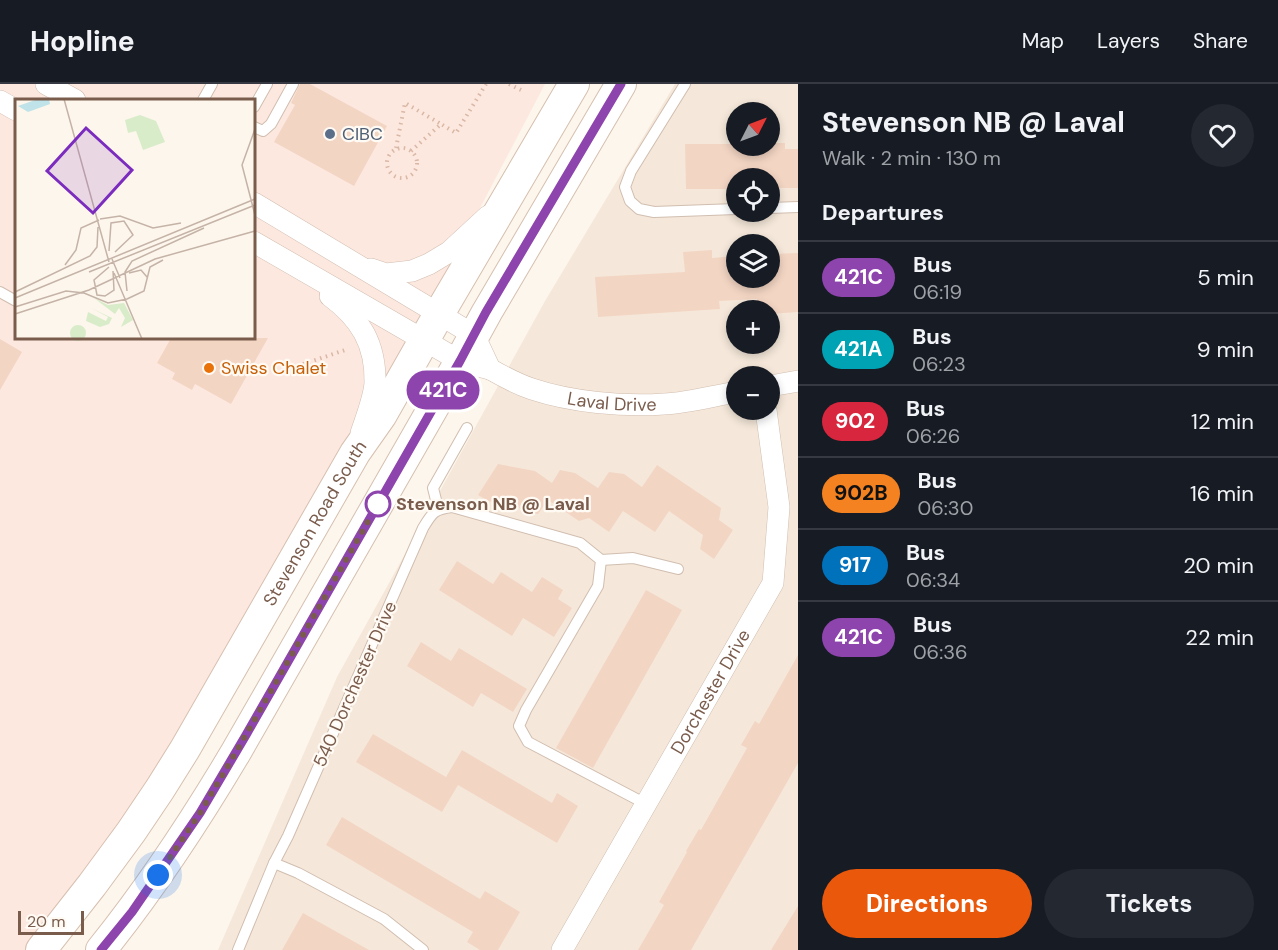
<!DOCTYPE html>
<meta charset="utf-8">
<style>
body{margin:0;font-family:"DM Sans",sans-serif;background:#242831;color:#f1f3f6;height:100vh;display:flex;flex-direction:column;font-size:22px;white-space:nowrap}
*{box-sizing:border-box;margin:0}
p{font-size:20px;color:#9ea1a6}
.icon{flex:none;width:33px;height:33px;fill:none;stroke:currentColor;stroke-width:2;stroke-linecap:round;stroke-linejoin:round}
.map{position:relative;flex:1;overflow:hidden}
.details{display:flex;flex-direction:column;background:#171b24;width:480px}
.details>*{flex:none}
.badge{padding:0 12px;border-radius:20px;font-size:21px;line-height:39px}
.needle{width:39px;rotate:48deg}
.buttons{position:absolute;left:726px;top:18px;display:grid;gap:12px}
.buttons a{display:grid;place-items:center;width:54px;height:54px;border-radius:50%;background:#171b24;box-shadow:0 3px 9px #0003;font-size:30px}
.scale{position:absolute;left:18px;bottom:15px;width:66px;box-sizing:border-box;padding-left:6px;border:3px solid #7a5c4d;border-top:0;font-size:16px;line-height:21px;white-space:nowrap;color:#7a5c4d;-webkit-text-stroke:4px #fffaf3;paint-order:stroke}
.you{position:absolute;width:30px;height:30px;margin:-15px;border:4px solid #fff;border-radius:50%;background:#1a73e8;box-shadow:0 0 0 9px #1a73e833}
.map>.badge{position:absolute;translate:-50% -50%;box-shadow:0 0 0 3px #fff}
h2{padding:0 24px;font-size:22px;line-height:54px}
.round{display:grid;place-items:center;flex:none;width:63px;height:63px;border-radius:32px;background:#242831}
.head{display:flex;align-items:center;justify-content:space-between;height:102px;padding:0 24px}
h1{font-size:28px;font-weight:800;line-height:45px}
.button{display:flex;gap:12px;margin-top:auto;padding:12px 24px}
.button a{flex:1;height:69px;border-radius:36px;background:#ea580c;color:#fff;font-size:24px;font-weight:800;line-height:69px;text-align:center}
.button a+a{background:#242831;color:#f1f3f6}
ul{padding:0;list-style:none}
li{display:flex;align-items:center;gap:18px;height:72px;padding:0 24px;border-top:2px solid #363941}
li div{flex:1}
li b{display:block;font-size:22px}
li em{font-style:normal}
li .badge{min-width:66px;font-weight:700;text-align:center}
header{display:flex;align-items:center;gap:36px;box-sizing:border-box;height:84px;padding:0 30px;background:#171b24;border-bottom:2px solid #363941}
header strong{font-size:28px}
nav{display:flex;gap:33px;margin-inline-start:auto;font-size:21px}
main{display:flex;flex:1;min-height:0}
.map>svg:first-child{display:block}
.residential{fill:#f5e8da;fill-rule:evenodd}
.commercial{fill:#fde8e0;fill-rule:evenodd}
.building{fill:#f3d5c3}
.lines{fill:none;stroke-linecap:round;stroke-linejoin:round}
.lane-casing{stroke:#d1beb0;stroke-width:12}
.street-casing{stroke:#d1beb0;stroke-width:22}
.secondary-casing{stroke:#d6c0b0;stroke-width:32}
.path{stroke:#d9b8a5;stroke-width:4;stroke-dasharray:1.5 4.5;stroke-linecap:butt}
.lane{stroke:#fff;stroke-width:10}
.street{stroke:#fff;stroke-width:21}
.secondary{stroke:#fff;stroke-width:30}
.line-casing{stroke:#fff;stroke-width:14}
.line{stroke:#8e44ad;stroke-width:9}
.walk{stroke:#7a5c4d;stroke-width:6;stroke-dasharray:0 10.8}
.service-dot{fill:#5c6f8a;stroke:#fffaf3;stroke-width:2}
.food-dot{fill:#e8710a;stroke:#fffaf3;stroke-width:2}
.stop-dot{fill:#fff;stroke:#8e44ad;stroke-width:3}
.labels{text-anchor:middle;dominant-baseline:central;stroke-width:4.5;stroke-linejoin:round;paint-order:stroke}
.service-label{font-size:18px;fill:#4e5e75;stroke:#fffaf3;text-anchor:start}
.food-label{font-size:18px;fill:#c56008;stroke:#fffaf3;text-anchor:start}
.street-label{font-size:18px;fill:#7a5c4d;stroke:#fffaf3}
.stop-label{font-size:18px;font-weight:bold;fill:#7a5c4d;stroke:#fffaf3;text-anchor:start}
.inset-road{fill:none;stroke:#c5b3a7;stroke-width:1.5}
.view{fill:#7b2cbf;fill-opacity:0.15;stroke:#7b2cbf;stroke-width:3}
.inset-edge{fill:none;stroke:#7a5c4d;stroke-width:3}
</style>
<header>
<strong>Hopline</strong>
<nav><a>Map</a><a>Layers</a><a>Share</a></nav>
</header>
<main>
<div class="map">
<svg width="798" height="866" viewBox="0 0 798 866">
<rect width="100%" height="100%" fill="#fdf6ec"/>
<!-- residential -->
<path class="residential" d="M675,0H798V866H218L337,593L545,217ZM736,28H770V62H736ZM736,94H770V128H736ZM736,160H770V194H736ZM736,226H770V260H736ZM736,292H770V326H736Z"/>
<!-- commercial -->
<path class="commercial" d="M0,0H545L424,231L143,714L36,866H0ZM16,16H254V254H16Z"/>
<!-- building -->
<g class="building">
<polygon points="300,0 310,0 387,42 354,102 274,58 295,21 291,19"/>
<polygon points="770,59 785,59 785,65 798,65 798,104 770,104 770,94 736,94 736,105 686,105 685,60 736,60 736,62 770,62"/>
<polygon points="712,166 712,174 736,172 736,194 770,194 770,170 798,169 798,228 770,230 770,226 757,226 757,215 719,217 720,225 598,233 595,193 685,188 683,168"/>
<polygon points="171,254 268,254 231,320 195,300 192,306 172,295 175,289 157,279"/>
<polygon points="0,255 22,268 0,306"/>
<polygon points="498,380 535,387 552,399 560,386 575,389 598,404 609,388 624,390 642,403 657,381 721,424 719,436 733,446 714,475 700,465 703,451 669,427 655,448 623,427 609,448 589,434 579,437 548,416 538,430 525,428 518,423 488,417 478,411"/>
<polygon points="457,477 493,500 501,488 532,508 542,493 563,506 558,515 572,524 554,553 523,534 512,552 439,506"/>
<polygon points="646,506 682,526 593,684 556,664"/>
<polygon points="421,558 451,577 459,564 527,605 513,628 481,609 473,623 407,582"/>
<polygon points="798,571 798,679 691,866 638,866 664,821 659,818 687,768 686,767 699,745 701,746 747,664 741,661 755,637 759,640"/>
<polygon points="373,650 446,693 462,666 552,719 557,709 578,722 557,759 458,701 442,728 356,678"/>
<polygon points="342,733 480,815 485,807 520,828 498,866 480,866 467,858 473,848 326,761"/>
<polygon points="798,822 798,866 771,866"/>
<polygon points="303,829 369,866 282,866"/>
</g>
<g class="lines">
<!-- lane casing -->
<g class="lane-casing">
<g id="lane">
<polyline points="685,0 631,87 625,103 630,117 639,125 654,128 736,125"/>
<polyline points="203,16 212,0"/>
<polyline points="254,23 267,0"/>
<polyline points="254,43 263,47 271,40 293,0"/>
<polyline points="770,124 798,123"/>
<polyline points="0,208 16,217"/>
<polyline points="438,424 433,404 467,344"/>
<polyline points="601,476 633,474 678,485"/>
<polyline points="238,866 274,779"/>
<path d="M423,866L384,835L298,789L274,779L288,752L423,444C432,429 434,425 452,423L580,459L601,476L598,502L526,626L519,642L528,658L646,720"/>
</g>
</g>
<!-- street casing -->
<g class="street-casing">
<g id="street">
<polyline points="46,0 75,16"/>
<polyline points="0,17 16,26"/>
<polyline points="254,119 474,251 490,285 460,277 254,158"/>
<polyline points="371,185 386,190 412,187 429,180 449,168 488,132"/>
<path d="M330,212C360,234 376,260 375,299C374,314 366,334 361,349"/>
<path id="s1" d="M490,285C504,293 517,300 532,305C571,318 623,323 664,320C688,319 713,312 736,308"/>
<polyline points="770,302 798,297"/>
<path id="s2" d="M562,866L773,499L779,423L766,326"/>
</g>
</g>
<!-- secondary casing -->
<g class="secondary-casing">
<g id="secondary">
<path id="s3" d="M41,866L92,801L131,748L160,705L185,665L355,369L381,332L439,230L574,0"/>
<path d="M101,866C151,804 195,737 236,668L460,277L487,228L621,0"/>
</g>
</g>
<!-- path -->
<g class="path">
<polyline points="509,0 521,6"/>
<circle cx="402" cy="79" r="15"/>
<polyline points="396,64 405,19 441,40"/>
<polyline points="411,67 441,40 456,49 486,0"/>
<polyline points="286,286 348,265"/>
</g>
<!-- lane -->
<use href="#lane" class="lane"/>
<!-- street -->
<use href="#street" class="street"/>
<!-- secondary -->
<use href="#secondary" class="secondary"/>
</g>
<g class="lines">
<!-- line casing -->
<g class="line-casing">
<polyline id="line" points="101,866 132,828 200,729 246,651 460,277 486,228 621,0"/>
</g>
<!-- line -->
<use href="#line" class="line"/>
<!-- walk -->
<polyline class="walk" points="158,791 200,729 236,668 378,420"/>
</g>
<!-- markers -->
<circle class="service-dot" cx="330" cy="50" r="6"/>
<circle class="food-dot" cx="209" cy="284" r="6"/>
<circle class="stop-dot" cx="378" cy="420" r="12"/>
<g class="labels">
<!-- service labels -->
<g class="service-label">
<text x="342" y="50">CIBC</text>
</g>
<!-- food labels -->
<g class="food-label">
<text x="221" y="284">Swiss Chalet</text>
</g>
<!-- street labels -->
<g class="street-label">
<text stroke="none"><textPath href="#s1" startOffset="128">Laval Drive</textPath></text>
<text stroke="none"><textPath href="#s3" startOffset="508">Stevenson Road South</textPath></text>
<text transform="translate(355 600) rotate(-66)">540 Dorchester Drive</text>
<text stroke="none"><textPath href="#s2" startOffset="298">Dorchester Drive</textPath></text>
</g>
<!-- stop labels -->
<g class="stop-label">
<text x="396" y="420">Stevenson NB @ Laval</text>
</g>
</g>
<!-- overview -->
<g transform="translate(15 15)">
<rect width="240" height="240" fill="#fdf6ec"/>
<path d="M125,16L141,22L150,43L128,51L121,32L113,34L110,21ZM79,199L93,206L109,204L118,221L106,228L110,219L104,209L100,215ZM76,209L97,219L94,225L85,228L71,222L73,213L91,222L93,218ZM55 234a8 8 0 1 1 16 0a8 8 0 1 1-16 0Z" fill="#d8ecc9"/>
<path d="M23,0H34L35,5L13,13L3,7Z" fill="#bfe3e8"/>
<path class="inset-road" d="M49,0L94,163M240,30L227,66L240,116M85,120L105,117L138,129L166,124M94,152L96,124L109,122L118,136L100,153M97,160L105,179M50,166L61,151L66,129L84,121M94,168L79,181L82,196L90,197L99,191L98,172M74,173L240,106M99,174L127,240M114,174L126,171L132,178M112,192L110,173L117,162L189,129M0,193L75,157L82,148L83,128M0,199L240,100M112,200L129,192L135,168L148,161M0,208L51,192L69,194L93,204L112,200M0,215L74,191L140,160L240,132"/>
<path class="view" d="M71,29L117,71L78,114L32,72Z"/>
<rect width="240" height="240" class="inset-edge"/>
</g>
</svg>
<div class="buttons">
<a><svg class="needle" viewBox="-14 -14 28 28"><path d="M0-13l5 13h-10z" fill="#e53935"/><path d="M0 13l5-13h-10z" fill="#9ea1a6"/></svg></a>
<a><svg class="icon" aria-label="locate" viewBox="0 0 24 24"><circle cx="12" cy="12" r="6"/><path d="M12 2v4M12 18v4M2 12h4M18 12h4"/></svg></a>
<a><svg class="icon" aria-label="layers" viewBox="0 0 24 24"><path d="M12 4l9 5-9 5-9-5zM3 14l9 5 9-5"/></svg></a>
<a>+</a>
<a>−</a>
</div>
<div class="scale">20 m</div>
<div class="you" style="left:158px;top:791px"></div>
<b class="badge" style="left:443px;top:306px;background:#8e44ad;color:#fff">421C</b>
</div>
<section class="details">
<div class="head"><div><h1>Stevenson NB @ Laval</h1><p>Walk · 2 min · 130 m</p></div><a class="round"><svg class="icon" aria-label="heart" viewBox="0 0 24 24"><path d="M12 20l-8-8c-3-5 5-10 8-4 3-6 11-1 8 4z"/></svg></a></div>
<h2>Departures</h2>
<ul>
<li><span class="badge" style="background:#8e44ad;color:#fff">421C</span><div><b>Bus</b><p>06:19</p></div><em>5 min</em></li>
<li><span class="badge" style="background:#00a3b4;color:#fff">421A</span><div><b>Bus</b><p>06:23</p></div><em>9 min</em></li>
<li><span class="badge" style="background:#d7263d;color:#fff">902</span><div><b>Bus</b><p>06:26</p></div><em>12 min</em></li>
<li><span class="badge" style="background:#f58220;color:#111">902B</span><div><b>Bus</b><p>06:30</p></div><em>16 min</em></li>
<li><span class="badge" style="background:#0072bc;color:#fff">917</span><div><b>Bus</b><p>06:34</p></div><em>20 min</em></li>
<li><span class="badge" style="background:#8e44ad;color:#fff">421C</span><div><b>Bus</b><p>06:36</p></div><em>22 min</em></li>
</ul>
<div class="button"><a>Directions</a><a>Tickets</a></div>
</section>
</main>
